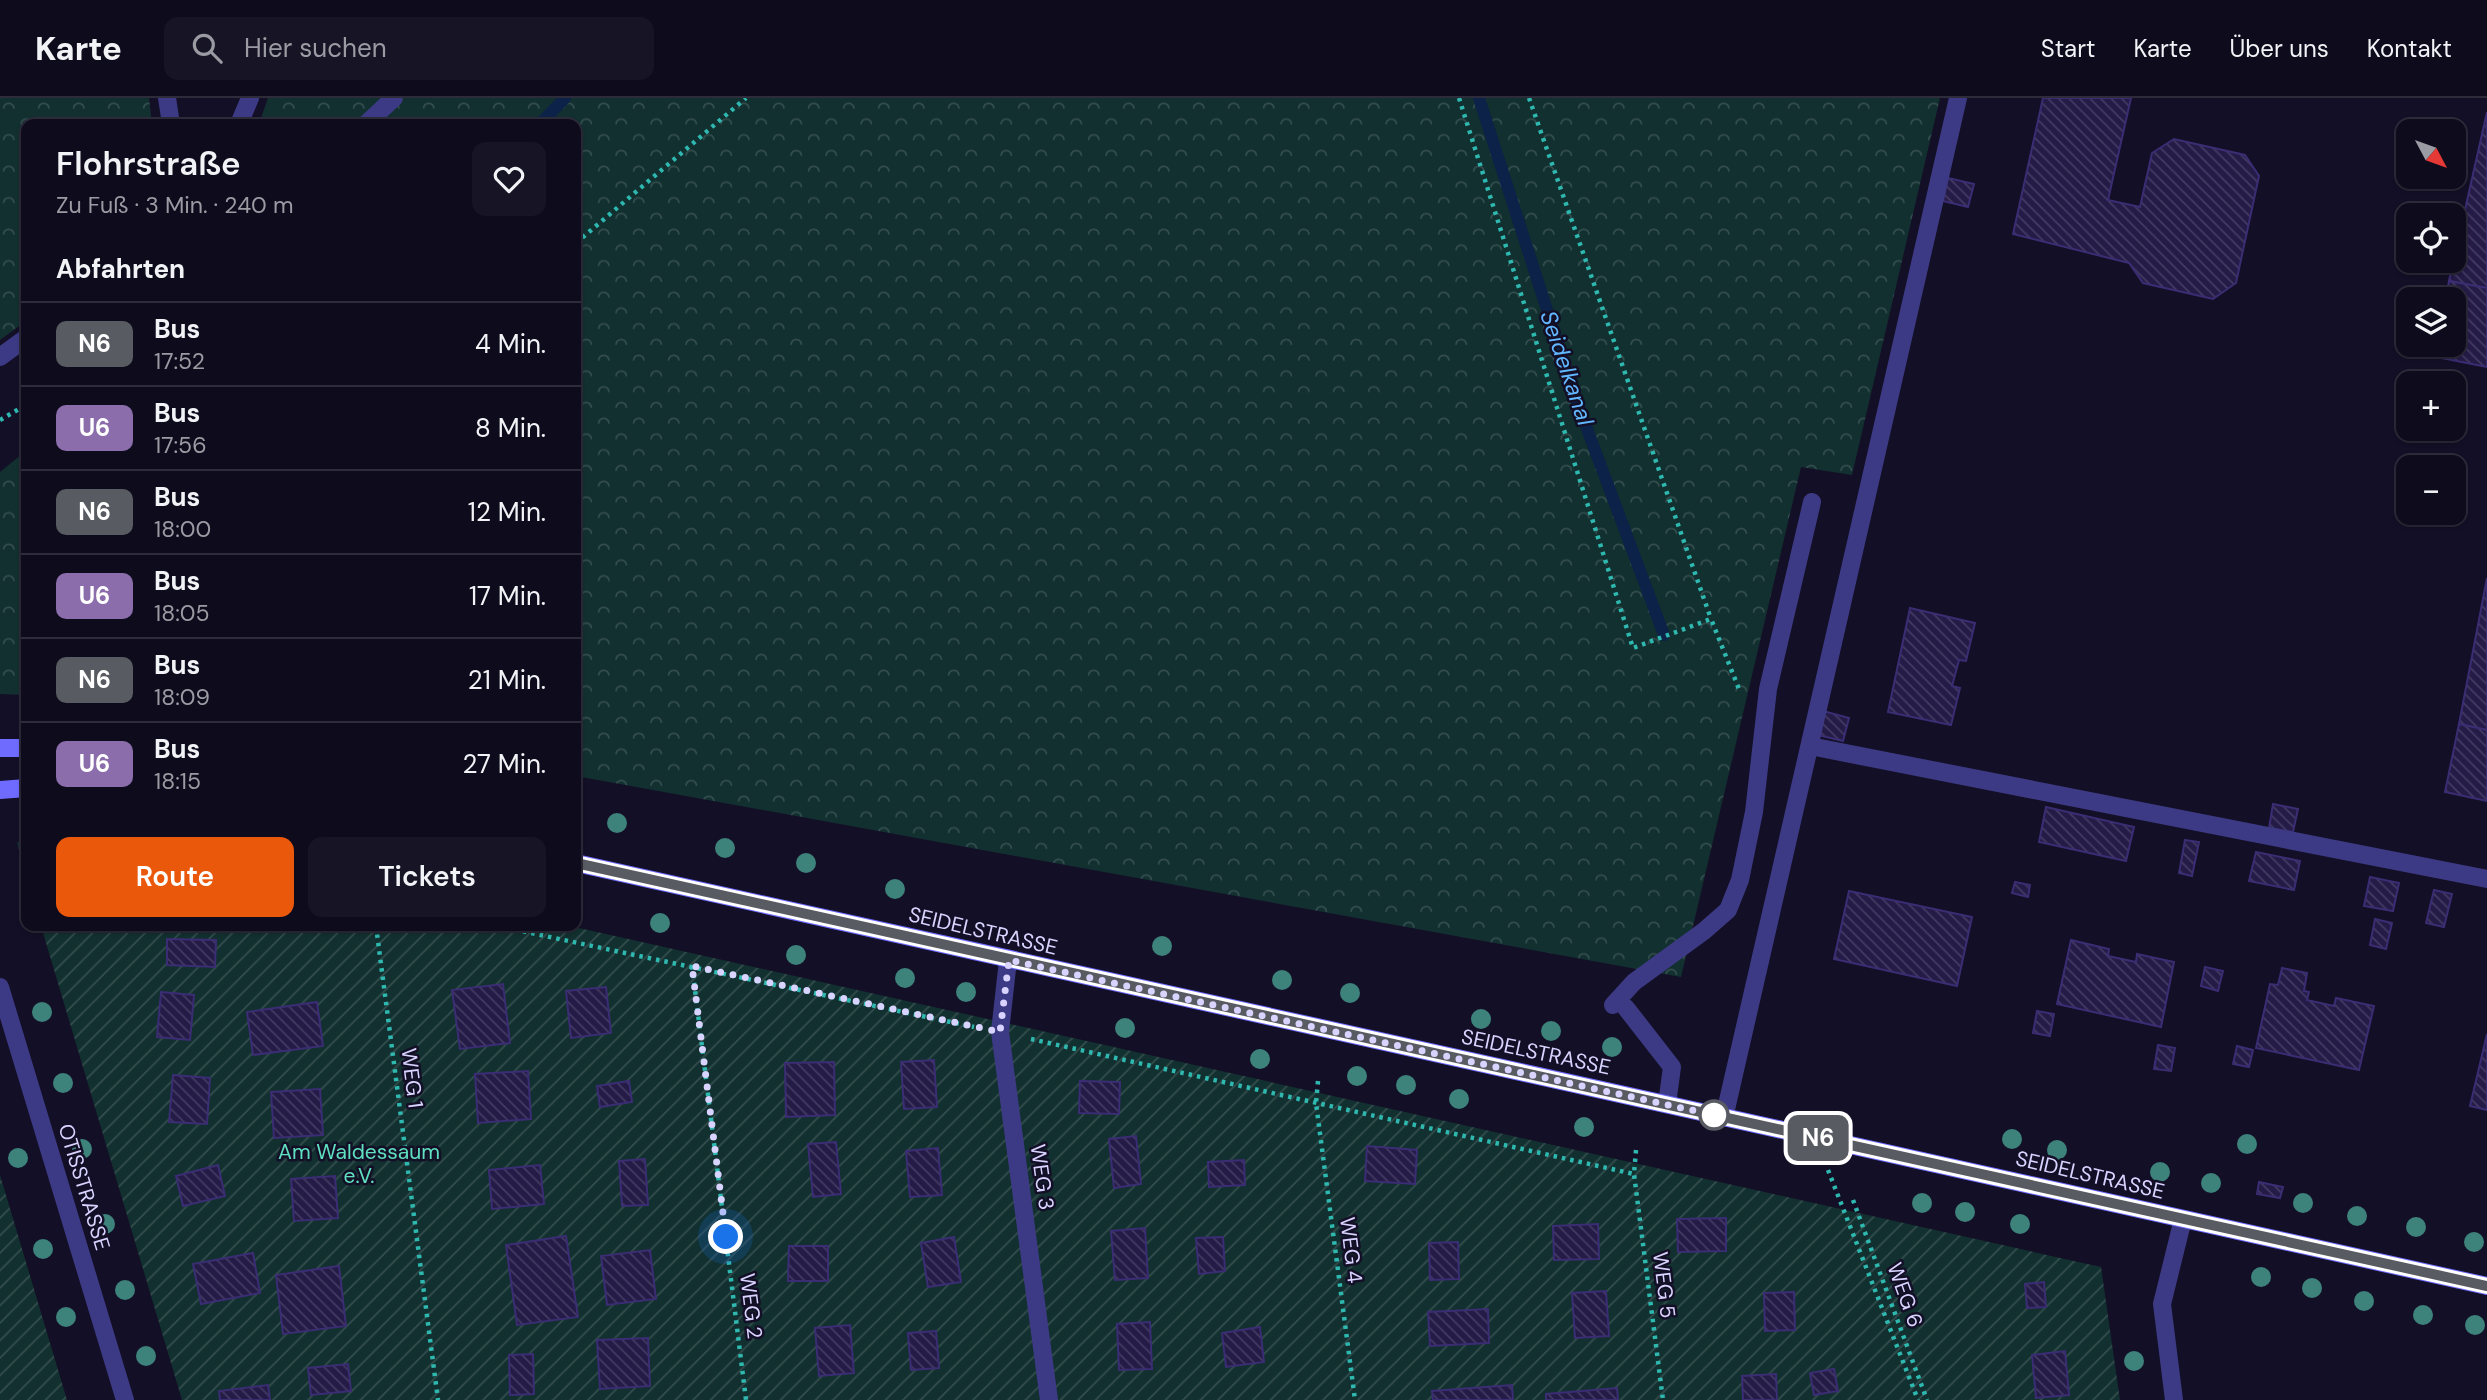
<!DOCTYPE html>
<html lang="de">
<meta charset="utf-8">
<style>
body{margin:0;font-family:"DM Sans",sans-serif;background:#171425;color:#f1f3f6;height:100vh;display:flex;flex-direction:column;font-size:26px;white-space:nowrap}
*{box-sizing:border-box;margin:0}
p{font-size:23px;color:#9b9ba3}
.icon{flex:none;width:38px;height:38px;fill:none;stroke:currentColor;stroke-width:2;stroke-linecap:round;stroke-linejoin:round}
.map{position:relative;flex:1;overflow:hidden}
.sheet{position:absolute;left:21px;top:21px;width:560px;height:812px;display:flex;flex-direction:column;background:#0e0b1c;border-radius:14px;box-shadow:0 2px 5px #0004,0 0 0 2px #2e2b3b}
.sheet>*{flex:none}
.badge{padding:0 14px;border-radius:10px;font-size:24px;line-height:46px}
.needle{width:46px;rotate:131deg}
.tools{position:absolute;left:2396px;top:21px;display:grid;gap:14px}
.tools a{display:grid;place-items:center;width:70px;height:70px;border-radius:14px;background:#0e0b1c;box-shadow:0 2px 5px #0004,0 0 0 2px #2e2b3b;font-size:35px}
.you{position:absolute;width:35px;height:35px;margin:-18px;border:5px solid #fff;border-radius:50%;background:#1a73e8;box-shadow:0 0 0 10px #1a73e833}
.map>.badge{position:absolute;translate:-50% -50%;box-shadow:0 0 0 4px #fff}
h2{padding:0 35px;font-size:26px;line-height:63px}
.round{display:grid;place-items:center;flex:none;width:74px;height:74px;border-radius:14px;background:#171425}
.head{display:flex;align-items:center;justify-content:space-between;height:119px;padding:0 35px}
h1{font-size:33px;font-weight:600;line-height:52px}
.cta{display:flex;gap:14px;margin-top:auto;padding:14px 35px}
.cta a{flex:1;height:80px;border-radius:14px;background:#ea580c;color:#fff;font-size:28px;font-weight:600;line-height:80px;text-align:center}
.cta a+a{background:#171425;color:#f1f3f6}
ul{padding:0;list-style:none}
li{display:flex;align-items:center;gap:21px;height:84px;padding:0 35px;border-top:2px solid #2e2b3b}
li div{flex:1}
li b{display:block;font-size:26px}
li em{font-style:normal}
li .badge{min-width:77px;font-weight:700;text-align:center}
header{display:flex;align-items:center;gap:42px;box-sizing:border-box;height:98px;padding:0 35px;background:#0e0b1c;border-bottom:2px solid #2e2b3b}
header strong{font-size:33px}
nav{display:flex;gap:38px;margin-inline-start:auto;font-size:24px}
.search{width:490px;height:63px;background:#171425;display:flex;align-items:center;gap:18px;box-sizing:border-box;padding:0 24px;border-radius:14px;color:#9b9ba3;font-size:26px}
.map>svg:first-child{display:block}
.forest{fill:url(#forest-crowns)}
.garden{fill:url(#garden-furrows)}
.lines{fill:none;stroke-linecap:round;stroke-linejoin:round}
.stream{stroke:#0c2248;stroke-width:12}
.building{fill:url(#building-back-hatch);stroke:#3b2d73;stroke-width:2}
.path{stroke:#2fb8b0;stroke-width:4.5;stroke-dasharray:3.5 5;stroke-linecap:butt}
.service{stroke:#3d3a85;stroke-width:18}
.minor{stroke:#3d3a85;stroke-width:18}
.secondary{stroke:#6f6bff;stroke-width:18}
.tree{fill:#3d827b}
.line-casing{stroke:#fff;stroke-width:16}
.line{stroke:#595b62;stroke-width:10}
.walk{stroke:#d9d4ff;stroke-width:7;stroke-dasharray:0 12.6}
.stop-dot{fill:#fff;stroke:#595b62;stroke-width:3.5}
.labels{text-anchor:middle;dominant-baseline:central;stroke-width:5;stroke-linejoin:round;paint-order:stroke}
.street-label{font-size:21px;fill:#d9d4ff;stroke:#130f26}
.park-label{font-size:21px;fill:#5fe0c0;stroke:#130f26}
.water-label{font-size:23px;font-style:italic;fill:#62b6ff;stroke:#130f26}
</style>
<header>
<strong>Karte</strong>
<div class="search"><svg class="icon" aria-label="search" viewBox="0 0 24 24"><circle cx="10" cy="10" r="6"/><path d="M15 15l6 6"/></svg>Hier suchen</div>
<nav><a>Start</a><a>Karte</a><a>Über uns</a><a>Kontakt</a></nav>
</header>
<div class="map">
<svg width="2487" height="1302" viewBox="0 0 2487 1302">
<defs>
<pattern id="forest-crowns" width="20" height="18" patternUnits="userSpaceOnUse" patternTransform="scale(1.75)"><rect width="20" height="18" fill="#12302f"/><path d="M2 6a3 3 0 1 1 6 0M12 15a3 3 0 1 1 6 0" fill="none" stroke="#344d4e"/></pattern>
<pattern id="garden-furrows" width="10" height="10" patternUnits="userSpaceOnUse" patternTransform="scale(1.75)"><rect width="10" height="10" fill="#12302f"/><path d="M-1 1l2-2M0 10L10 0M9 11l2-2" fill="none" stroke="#344d4e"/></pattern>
<pattern id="building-back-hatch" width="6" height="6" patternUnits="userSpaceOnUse" patternTransform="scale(1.75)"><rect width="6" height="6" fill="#241b47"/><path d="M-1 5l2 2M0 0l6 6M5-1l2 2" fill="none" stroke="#433b63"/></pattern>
</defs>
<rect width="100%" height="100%" fill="#130f26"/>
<!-- forest -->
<g class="forest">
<polygon points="0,0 149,0 152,26 26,26 26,223 0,242"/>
<polygon points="268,0 1940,0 1852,377 1801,369 1681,879 576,678 576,26 259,26"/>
<polygon points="26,353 26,597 0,596 0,374"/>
</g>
<!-- garden -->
<g class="garden">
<polygon points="26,738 26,777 17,745"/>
<polygon points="41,828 570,828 2101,1169 2120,1302 182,1302"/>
<polygon points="0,1077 67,1302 0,1302"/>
</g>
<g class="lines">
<!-- stream -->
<g class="stream">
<polyline points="1479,0 1574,296 1664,537"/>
<polyline points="540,26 565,0"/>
</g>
</g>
<!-- building -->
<g class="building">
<polygon points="2043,0 2131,0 2108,102 2140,109 2152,55 2174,41 2245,57 2259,78 2236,185 2213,201 2143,185 2129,165 2013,136"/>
<polygon points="2487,14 2487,190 2449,183"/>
<polygon points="1948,80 1974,86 1968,109 1943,103"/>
<polygon points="2449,183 2487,190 2487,269 2436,259 2438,247 2454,247 2454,201 2446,201"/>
<polygon points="2487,480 2487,632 2459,626"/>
<polygon points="1910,510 1975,525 1966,563 1959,562 1952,588 1960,590 1951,627 1888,614"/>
<polygon points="1823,613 1849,620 1843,643 1818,637"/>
<polygon points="2459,626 2487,632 2487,703 2445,694"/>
<polygon points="2273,706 2298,711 2293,734 2269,730"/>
<polygon points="2046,709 2134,729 2126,763 2039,744"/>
<polygon points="2185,742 2199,744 2192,778 2179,775"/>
<polygon points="2256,754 2300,763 2294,792 2249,783"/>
<polygon points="2370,779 2399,785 2393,813 2364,808"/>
<polygon points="2015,784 2030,787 2028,799 2012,795"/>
<polygon points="2434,792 2452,796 2444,829 2426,825"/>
<polygon points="1849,793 1972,819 1957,888 1834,861"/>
<polygon points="2375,821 2392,825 2386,851 2370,847"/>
<polygon points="167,841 216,842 215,869 167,867"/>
<polygon points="2071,842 2109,851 2108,858 2136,864 2137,856 2174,864 2161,929 2057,906"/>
<polygon points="2205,869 2223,873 2218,893 2201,888"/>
<polygon points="2282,870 2307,875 2304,893 2309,894 2307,902 2334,908 2336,900 2374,908 2359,972 2256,950 2270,886 2278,887"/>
<polygon points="503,886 510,945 460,951 452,892"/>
<polygon points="606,889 611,935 571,940 566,893"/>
<polygon points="161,894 194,897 190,942 157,939"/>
<polygon points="317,904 323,948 253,957 247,914"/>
<polygon points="2037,913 2054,916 2050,938 2033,935"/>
<polygon points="2487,936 2487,1012 2470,1008"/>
<polygon points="2158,947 2175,950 2171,973 2154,971"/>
<polygon points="2237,948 2253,952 2249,969 2233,966"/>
<polygon points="934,962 937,1009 904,1011 901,964"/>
<polygon points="834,964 835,1017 786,1019 785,965"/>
<polygon points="528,973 531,1021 478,1025 475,976"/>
<polygon points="173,977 210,980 207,1026 169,1024"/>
<polygon points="629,983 632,1004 600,1009 597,988"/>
<polygon points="1080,983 1120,984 1119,1016 1079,1015"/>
<polygon points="320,991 323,1037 274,1040 271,994"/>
<polygon points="1136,1038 1141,1086 1114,1090 1109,1041"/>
<polygon points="836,1044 841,1096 813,1099 808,1046"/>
<polygon points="1367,1048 1417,1052 1415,1086 1365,1083"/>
<polygon points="938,1050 942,1097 910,1099 906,1053"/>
<polygon points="645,1061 648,1107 622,1108 619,1063"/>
<polygon points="1244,1062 1245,1087 1209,1089 1208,1064"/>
<polygon points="218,1067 225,1098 183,1108 176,1078"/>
<polygon points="540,1067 544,1106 492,1111 489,1072"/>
<polygon points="335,1078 338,1120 294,1123 291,1081"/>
<polygon points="2259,1084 2283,1089 2280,1100 2257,1096"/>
<polygon points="1726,1120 1726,1153 1678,1154 1677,1121"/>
<polygon points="1598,1126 1599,1161 1554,1162 1553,1128"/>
<polygon points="1145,1130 1148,1180 1115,1182 1111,1133"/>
<polygon points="566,1138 578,1219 517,1227 506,1147"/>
<polygon points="954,1139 961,1184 928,1189 921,1145"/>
<polygon points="1223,1139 1225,1173 1199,1176 1196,1140"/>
<polygon points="1458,1144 1459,1181 1430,1182 1429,1145"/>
<polygon points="789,1148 828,1148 828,1183 788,1183"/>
<polygon points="650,1152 656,1201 607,1207 601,1158"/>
<polygon points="253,1155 260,1195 201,1206 193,1166"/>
<polygon points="339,1168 346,1228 283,1236 276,1177"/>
<polygon points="2044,1184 2046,1209 2027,1210 2025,1186"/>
<polygon points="1606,1193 1609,1238 1575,1240 1572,1195"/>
<polygon points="1794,1194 1795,1232 1765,1233 1764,1195"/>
<polygon points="1488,1211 1489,1245 1430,1248 1428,1214"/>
<polygon points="1150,1224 1152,1271 1119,1272 1117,1226"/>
<polygon points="850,1227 854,1275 819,1278 815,1230"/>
<polygon points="1260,1229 1264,1264 1226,1269 1222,1235"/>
<polygon points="936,1233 939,1270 911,1272 908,1235"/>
<polygon points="648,1240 650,1288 600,1291 597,1242"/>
<polygon points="2065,1253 2069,1297 2036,1300 2032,1257"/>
<polygon points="533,1256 534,1296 510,1297 509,1257"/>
<polygon points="348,1266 351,1293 311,1297 308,1270"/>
<polygon points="1834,1271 1838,1293 1814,1297 1810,1275"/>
<polygon points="1776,1276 1777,1302 1743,1302 1742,1278"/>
<polygon points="268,1287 270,1302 220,1302 219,1293"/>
<polygon points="1512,1287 1513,1302 1433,1302 1432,1293"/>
<polygon points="1617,1290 1618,1302 1546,1302 1546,1296"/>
</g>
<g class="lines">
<!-- path -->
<g class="path">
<polyline points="1459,0 1633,550 1711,521 1739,591"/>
<polyline points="1529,0 1711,521"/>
<polyline points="576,145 746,0"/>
<polyline points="0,322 26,307"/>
<polyline points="376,828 438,1302"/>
<polyline points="498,828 974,929"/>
<polyline points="692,868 746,1302"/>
<polyline points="1031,941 1634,1076"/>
<polyline points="1318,983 1316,1005 1355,1302"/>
<polyline points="1636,1052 1634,1076 1663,1302"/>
<polyline points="1828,1072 1918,1302"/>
<polyline points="1853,1102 1927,1302"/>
</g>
<!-- service -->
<g class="service">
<polyline points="167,0 171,26"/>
<polyline points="366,26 394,0"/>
<polyline points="1810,648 2487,781"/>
<polyline points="1008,862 1000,934 1049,1302"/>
<polyline points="1613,907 1634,884 1704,833 1728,812 1740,782 1754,714 1768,591 1812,404"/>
<polyline points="1626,910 1672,969 1667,1006"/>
<polyline points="1724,1020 1958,0"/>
</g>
<!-- minor -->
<g class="minor">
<polyline points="239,26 250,0"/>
<polyline points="0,259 26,240"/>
<polyline points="0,889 125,1302"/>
<polyline points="2174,1302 2162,1206 2183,1121"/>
</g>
<!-- secondary -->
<g class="secondary">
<polyline points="0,650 26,650"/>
<polyline points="0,692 26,690"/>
<polyline points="576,765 2487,1188"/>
</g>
</g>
<!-- trees -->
<g class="tree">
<circle cx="617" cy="725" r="10"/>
<circle cx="725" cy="750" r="10"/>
<circle cx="806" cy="765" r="10"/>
<circle cx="895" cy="791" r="10"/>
<circle cx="660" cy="825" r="10"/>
<circle cx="1162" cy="848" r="10"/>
<circle cx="796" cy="857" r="10"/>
<circle cx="905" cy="880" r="10"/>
<circle cx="1282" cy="882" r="10"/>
<circle cx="966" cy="894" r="10"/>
<circle cx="1350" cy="895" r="10"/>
<circle cx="42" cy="914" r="10"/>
<circle cx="1481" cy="921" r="10"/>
<circle cx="1125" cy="930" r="10"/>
<circle cx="1551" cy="933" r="10"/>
<circle cx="1612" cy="949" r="10"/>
<circle cx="1260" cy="961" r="10"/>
<circle cx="1357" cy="978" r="10"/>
<circle cx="63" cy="985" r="10"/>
<circle cx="1406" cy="987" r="10"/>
<circle cx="1459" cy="1001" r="10"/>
<circle cx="1584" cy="1029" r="10"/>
<circle cx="2012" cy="1041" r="10"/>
<circle cx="2247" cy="1046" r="10"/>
<circle cx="82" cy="1051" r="10"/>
<circle cx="2057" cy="1052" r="10"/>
<circle cx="18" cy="1060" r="10"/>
<circle cx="2160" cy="1074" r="10"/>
<circle cx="2211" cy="1085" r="10"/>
<circle cx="1922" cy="1105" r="10"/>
<circle cx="2303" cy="1105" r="10"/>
<circle cx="1965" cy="1114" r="10"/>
<circle cx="2357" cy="1118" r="10"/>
<circle cx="105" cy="1126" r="10"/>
<circle cx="2020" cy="1126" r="10"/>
<circle cx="2416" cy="1129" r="10"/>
<circle cx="2474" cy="1144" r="10"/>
<circle cx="43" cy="1151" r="10"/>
<circle cx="2261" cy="1179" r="10"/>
<circle cx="2312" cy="1190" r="10"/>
<circle cx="125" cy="1192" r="10"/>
<circle cx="2364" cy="1203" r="10"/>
<circle cx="2423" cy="1217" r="10"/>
<circle cx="66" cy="1219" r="10"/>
<circle cx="2475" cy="1227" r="10"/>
<circle cx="146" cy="1258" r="10"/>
<circle cx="2134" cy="1263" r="10"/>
</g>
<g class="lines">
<!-- line casing -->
<g class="line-casing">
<polyline id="line" points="576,765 2487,1188"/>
</g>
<!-- line -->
<use href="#line" class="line"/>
<!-- walk -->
<polyline class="walk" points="726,1139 692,868 1000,934 1009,862 1714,1017"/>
</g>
<!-- markers -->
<circle class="stop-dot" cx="1714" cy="1017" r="14"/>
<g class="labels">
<!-- street labels -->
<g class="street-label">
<text transform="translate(983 833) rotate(13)">SEIDELSTRASSE</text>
<text transform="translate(1536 954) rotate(12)">SEIDELSTRASSE</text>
<text transform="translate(412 980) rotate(83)">WEG 1</text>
<text transform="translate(2090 1077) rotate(13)">SEIDELSTRASSE</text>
<text transform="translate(1042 1079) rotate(82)">WEG 3</text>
<text transform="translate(84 1089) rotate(73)">OTISSTRASSE</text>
<text transform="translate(1351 1152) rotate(83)">WEG 4</text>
<text transform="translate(1664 1187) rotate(83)">WEG 5</text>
<text transform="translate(1905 1197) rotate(70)">WEG 6</text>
<text transform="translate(751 1208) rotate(83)">WEG 2</text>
</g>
<!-- park labels -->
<g class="park-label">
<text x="359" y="1054">Am Waldessaum<tspan x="359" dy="24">e.V.</tspan></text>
</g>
<!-- water labels -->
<g class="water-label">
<text transform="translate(1567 270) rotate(71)">Seidelkanal</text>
</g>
</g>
</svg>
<div class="tools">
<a><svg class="needle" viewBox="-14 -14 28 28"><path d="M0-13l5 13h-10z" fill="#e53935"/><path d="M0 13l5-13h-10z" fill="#9b9ba3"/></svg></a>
<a><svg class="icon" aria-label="locate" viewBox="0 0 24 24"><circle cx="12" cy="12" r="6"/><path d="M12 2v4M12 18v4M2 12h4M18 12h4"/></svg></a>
<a><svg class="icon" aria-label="layers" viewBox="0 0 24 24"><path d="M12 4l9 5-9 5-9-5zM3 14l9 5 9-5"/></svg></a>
<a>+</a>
<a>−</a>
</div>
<div class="you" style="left:726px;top:1139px"></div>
<b class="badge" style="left:1818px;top:1040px;background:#595b62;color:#fff">N6</b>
<section class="sheet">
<div class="head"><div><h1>Flohrstraße</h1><p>Zu Fuß · 3 Min. · 240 m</p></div><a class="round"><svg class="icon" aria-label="heart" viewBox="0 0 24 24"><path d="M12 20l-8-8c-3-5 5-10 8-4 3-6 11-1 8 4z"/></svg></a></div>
<h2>Abfahrten</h2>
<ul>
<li><span class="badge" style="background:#595b62;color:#fff">N6</span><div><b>Bus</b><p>17:52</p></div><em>4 Min.</em></li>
<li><span class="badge" style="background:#8c6dab;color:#fff">U6</span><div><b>Bus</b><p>17:56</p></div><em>8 Min.</em></li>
<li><span class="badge" style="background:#595b62;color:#fff">N6</span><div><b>Bus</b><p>18:00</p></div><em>12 Min.</em></li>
<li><span class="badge" style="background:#8c6dab;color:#fff">U6</span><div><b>Bus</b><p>18:05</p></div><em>17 Min.</em></li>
<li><span class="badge" style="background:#595b62;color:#fff">N6</span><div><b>Bus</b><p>18:09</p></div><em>21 Min.</em></li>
<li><span class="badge" style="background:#8c6dab;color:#fff">U6</span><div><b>Bus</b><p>18:15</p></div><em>27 Min.</em></li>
</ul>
<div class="cta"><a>Route</a><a>Tickets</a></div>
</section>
</div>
